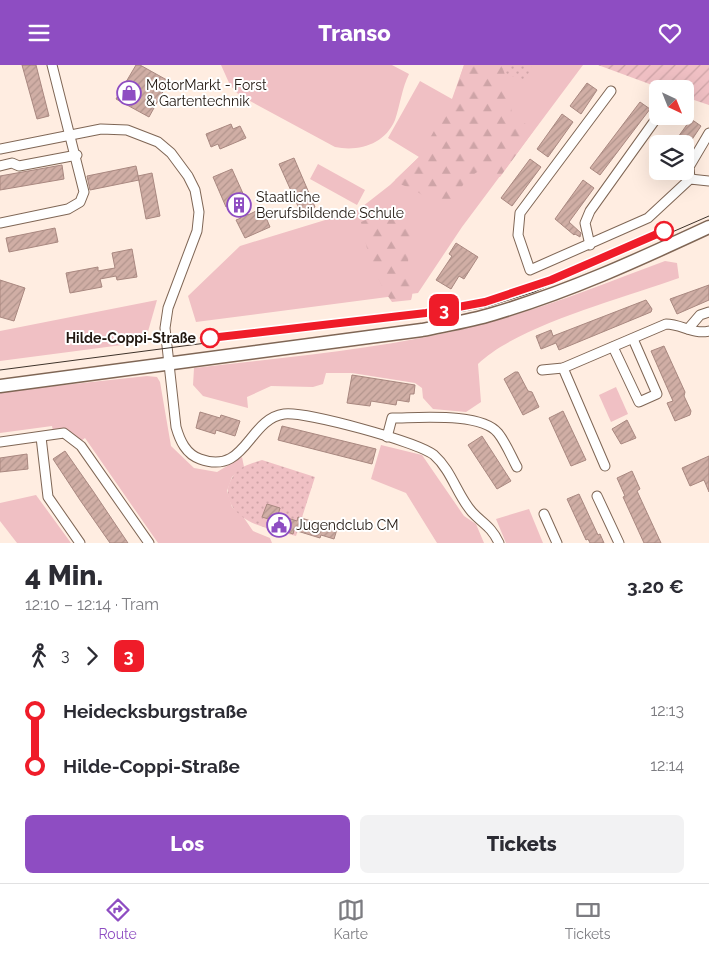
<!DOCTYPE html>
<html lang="de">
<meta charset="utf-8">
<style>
body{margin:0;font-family:Raleway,sans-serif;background:#f2f2f3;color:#2b2b33;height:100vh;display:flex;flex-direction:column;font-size:19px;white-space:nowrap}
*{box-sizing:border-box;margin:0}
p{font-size:16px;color:#7c7c81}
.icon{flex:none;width:28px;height:28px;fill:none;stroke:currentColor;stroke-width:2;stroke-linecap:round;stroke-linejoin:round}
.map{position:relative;height:478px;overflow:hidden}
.sheet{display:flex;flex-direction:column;background:#fff;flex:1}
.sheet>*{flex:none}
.badge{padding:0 10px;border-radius:8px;font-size:18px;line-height:32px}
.needle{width:32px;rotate:137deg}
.controls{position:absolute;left:649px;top:15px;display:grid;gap:10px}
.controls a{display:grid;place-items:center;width:45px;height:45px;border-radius:8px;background:#fff;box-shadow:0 5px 20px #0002;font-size:25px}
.map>.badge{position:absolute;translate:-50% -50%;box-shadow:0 0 0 2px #fff}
.legs{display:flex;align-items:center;gap:8px;height:55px;padding:0 25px;font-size:16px}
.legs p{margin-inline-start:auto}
.headline{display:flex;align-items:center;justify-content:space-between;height:85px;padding:0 25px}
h1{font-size:28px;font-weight:800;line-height:38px}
.primary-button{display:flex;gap:10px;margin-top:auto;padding:10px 25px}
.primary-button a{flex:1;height:58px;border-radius:8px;background:#8e4dc2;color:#fff;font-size:20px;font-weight:800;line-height:58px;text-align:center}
.primary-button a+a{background:#f2f2f3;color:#2b2b33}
ul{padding:0 25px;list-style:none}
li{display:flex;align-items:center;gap:18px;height:55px;font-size:19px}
li i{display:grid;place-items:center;width:8px;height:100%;margin:0 6px;background:currentColor}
li i::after{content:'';width:12px;height:12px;margin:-6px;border:4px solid;border-radius:50%;background:#fff}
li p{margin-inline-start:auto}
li:first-child i{background:linear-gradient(#0000 50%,currentColor 0)}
li:last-child i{background:linear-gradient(currentColor 50%,#0000 0)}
header{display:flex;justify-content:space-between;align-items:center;height:65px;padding:0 25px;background:#8e4dc2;color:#fff;font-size:22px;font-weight:800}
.tabs{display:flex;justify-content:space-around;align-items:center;height:70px;border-top:1px solid #e1e1e2;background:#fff;font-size:14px;color:#7c7c81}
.tabs a{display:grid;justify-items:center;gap:2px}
.tabs .selected{color:#8e4dc2}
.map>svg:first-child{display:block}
.grass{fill:#f0c0c4}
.forest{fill:url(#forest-firs)}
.park{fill:url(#park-dots)}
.garden{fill:url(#garden-furrows)}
.building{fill:url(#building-hatch);stroke:#a98880}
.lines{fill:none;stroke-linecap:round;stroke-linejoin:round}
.minor-casing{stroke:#7f6655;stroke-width:11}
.secondary-casing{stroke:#7f6655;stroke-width:15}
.minor{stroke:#fff;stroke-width:9}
.secondary{stroke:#fff;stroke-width:12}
.tram{stroke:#3e332b;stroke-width:1}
.line-1-casing{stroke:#fff;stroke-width:11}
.line-1{stroke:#ef1c29;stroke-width:8}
.stop-1-dot{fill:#fff;stroke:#ef1c29;stroke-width:2.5}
.labels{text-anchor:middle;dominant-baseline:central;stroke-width:4;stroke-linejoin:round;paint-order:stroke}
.poi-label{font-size:14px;fill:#221811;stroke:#fff;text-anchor:start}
.stop-label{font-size:14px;font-weight:bold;fill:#221811;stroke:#fff;text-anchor:end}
</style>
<header><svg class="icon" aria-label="menu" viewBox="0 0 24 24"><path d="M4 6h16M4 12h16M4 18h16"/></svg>Transo<svg class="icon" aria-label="heart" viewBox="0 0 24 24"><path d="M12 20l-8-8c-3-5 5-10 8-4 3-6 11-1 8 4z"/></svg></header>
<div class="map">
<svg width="709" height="478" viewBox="0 0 709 478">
<defs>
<pattern id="forest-firs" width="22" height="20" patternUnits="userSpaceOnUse" patternTransform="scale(1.25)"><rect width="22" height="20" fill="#f0c0c4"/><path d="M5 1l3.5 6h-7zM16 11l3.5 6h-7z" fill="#cea4a7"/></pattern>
<pattern id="park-dots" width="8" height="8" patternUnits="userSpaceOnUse" patternTransform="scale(1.25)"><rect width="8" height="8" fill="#f0c0c4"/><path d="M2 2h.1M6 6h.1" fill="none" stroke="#cea4a7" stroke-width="1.8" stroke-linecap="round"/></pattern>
<pattern id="garden-furrows" width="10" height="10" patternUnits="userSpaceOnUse" patternTransform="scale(1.25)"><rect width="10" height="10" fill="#f0c0c4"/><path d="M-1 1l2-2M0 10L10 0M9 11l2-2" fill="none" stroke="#cea4a7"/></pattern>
<pattern id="building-hatch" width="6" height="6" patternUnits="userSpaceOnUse" patternTransform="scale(1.25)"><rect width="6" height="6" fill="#d0aea5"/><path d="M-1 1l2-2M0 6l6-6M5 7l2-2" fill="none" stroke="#b2958d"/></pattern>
</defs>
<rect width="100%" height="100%" fill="#ffede1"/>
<!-- grass -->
<g class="grass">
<path d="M221,0H392L409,9C402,23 400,40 395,55C385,79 359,87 335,82L239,30L230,20Z"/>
<polygon points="464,0 583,0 462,162 418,228 196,257 188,231 240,181 358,145 390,120 419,92 388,73 420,16 452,34"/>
<polygon points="318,99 365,125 357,140 310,114"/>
<path d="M665,196L677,198L679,213C624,233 518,260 478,299L481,337L466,347L433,344L423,333L422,323L415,318L352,308H326L323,319L313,322L271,321L247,332L248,343L203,331L193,320L194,303C288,292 384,284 475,261C540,245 603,219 665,196Z"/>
<polygon points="157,235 145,277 0,296 0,266"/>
<polygon points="147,311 157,312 160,317 171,381 194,403 217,407 242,392 244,402 232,412 227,426 232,442 242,450 253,466 270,473 272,478 158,478 85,373 81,376 67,365 53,366 52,361 0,368 0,327"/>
<polygon points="616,322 628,349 611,357 599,330"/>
<polygon points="381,380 422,390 464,451 476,459 484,478 437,478 406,428 371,414"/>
<polygon points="36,430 71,478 17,478 0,456 0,438"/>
<polygon points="529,444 543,478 506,478 496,454"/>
</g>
<!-- forest -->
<g class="forest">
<polygon points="464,0 502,0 510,27 512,52 501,76 520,55 534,65 500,112 480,105 467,114 453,135 442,143 413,124 397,118 395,115 419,92 453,33"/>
<path d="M390,139C424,152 408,174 408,200C409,211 415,225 411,235L392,237C375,213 366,185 361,157L375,151Z"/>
</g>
<!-- park -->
<g class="park">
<polygon points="508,0 532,0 525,17 505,8"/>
<path d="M262,395L315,412L296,471C282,467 268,464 255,459C228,448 216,421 243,402C249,399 256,397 262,395Z"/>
</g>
<!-- garden -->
<polygon class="garden" points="598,0 709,0 709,40 685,32 685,24 663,24"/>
<!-- building -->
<g class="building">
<polygon points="22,0 36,0 49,51 37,54"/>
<polygon points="136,0 140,0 174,19 171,26 165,23 149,52 116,34"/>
<polygon points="587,18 597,25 581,49 570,41"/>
<polygon points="640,37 650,44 600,110 590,103"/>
<polygon points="562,49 573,57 548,92 537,84"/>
<polygon points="691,54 701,61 689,79 673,79"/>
<polygon points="231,59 233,64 240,61 246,73 220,84 218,79 211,82 206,69"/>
<polygon points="294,93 315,142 301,148 279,99"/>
<polygon points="530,94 541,102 512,141 501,133"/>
<polygon points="62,100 64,114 0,125 0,111"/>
<polygon points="136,101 139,115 90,125 87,111"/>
<polygon points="232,104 245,133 241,135 248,150 262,143 270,162 245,173 236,155 241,153 234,138 226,142 213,112"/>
<polygon points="152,108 160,151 146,154 138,111"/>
<polygon points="583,115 594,123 569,157 581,168 580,172 575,169 574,170 555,154"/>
<polygon points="55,163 58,177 9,187 6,173"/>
<polygon points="456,178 478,192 464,214 459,211 451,224 436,215 452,191 449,189"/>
<polygon points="132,184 137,212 117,215 116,211 100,214 102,222 70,228 66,208 98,202 98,206 115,203 112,188"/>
<polygon points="0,215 25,223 14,256 0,252"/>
<polygon points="709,220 709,235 677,249 670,234"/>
<polygon points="646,235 652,244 651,247 559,285 556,278 541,284 536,271 551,265 553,271"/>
<polygon points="664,281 685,327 684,331 691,346 690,350 675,356 667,338 673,336 651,286"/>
<polygon points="515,307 518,307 528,326 532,327 539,342 523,350 504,314"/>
<polygon points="352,310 415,320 414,329 410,329 409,337 397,335 396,340 371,336 370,341 347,338"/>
<polygon points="563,346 586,395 571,401 549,353"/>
<polygon points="200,347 220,353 221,350 240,356 235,371 216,365 215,369 196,363"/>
<polygon points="627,355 636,373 621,379 612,364"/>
<polygon points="282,361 376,384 372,399 278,375"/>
<polygon points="482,371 511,416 497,424 468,380"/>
<polygon points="65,386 93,426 128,478 110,478 80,435 53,394"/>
<polygon points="27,389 28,404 0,407 0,393"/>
<polygon points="709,391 709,427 704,415 690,421 682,403"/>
<polygon points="632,406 640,424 637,426 661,478 644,478 623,432 625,431 617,413"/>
<polygon points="579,429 598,470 600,469 604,478 590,478 588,474 586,475 567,434"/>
<polygon points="267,439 280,443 278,450 297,456 298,452 324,460 325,457 338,461 334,474 321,470 320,473 294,465 293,469 273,462 275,456 262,452"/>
</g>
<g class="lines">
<!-- minor casing -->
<g class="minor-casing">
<g id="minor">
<polyline points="611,26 520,148 518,170 530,205 648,153 690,114 709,116"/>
<path d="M0,84L101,64L127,65L158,77L171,88L188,111L195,125L199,147L197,166L168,243L165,263L176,362C180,376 186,389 200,394C246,411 248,354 284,349C305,346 418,377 434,390C452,406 457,430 472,447C483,459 491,461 499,478"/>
<polyline points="0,101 12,98 19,101 77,90"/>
<polyline points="690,114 689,102 709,68"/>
<polyline points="0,158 68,144 80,137 84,127 52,0"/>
<polyline points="590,180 585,158 590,146 658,51"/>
<polyline points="688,264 700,250 709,247"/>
<polyline points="613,282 639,337 657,329 633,274"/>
<polyline points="563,303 605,401"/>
<path d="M542,305L563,303L666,259C681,259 694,270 709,266"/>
<polyline points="41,372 48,432 80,478"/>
<path d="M387,372L392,353C418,353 481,347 498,368C506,378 511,391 517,402"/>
<polyline points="0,377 64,368 81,381 149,478"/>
<polyline points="597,431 619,478"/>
<polyline points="544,449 557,478"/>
</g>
</g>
<!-- secondary casing -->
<g class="secondary-casing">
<path id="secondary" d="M0,321L422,265C445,260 470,256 493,249C568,227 638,195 709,162"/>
</g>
<!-- minor -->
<use href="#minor" class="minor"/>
<!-- secondary -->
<use href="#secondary" class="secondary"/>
<!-- tram -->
<polyline class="tram" points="0,305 321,263 442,250 486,242 534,227 709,151"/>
</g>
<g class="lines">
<!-- line-1 casing -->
<g class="line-1-casing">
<polyline id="line-1" points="210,273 426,248 485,237 551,215 664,166"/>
</g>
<!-- line-1 -->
<use href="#line-1" class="line-1"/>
</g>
<!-- icons -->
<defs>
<g id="shop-ring" transform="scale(1.25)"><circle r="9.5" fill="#fff" stroke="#8e4dc2" stroke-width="1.5"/><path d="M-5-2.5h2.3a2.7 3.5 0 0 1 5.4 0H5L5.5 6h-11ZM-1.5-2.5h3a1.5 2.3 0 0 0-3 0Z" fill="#8e4dc2"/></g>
<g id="building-ring" transform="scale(1.25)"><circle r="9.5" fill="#fff" stroke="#8e4dc2" stroke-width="1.5"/><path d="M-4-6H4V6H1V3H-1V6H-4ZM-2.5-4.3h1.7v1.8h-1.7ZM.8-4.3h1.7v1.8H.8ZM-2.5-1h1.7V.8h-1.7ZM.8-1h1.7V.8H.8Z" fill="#8e4dc2"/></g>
<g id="civic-ring" transform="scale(1.25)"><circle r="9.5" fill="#fff" stroke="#8e4dc2" stroke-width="1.5"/><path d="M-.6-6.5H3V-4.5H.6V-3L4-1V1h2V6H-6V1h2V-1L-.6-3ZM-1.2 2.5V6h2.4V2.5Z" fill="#8e4dc2"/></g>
</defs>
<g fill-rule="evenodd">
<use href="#shop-ring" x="129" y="28"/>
<use href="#building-ring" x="239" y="140"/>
<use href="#civic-ring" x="279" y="460"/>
</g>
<!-- markers -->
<g class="stop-1-dot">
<circle cx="664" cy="166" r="9"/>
<circle cx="210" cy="273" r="9"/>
</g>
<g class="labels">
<!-- poi labels -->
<g class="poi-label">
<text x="146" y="20">MotorMarkt - Forst<tspan x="146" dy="16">&amp; Gartentechnik</tspan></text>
<text x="256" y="132">Staatliche<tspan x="256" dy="16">Berufsbildende Schule</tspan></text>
<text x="296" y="460">Jugendclub CM</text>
</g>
<!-- stop labels -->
<g class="stop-label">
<text x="196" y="273">Hilde-Coppi-Straße</text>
</g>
</g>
</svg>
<div class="controls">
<a><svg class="needle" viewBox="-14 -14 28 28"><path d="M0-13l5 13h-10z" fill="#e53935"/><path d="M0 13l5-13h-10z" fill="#7c7c81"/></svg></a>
<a><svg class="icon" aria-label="layers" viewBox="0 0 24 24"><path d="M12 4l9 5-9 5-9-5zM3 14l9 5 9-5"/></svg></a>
</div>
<b class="badge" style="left:444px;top:245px;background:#ef1c29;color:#fff">3</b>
</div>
<section class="sheet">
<div class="headline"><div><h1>4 Min.</h1><p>12:10 – 12:14 · Tram</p></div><b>3.20 €</b></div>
<div class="legs"><svg class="icon" aria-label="walk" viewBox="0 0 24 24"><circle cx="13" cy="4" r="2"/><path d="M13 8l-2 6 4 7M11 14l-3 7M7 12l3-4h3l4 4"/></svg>3<svg class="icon" aria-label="forward" viewBox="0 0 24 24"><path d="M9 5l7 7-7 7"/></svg><b class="badge" style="background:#ef1c29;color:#fff">3</b></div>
<ul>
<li><i style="color:#ef1c29"></i><b>Heidecksburgstraße</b><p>12:13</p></li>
<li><i style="color:#ef1c29"></i><b>Hilde-Coppi-Straße</b><p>12:14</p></li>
</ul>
<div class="primary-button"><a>Los</a><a>Tickets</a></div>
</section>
<nav class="tabs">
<a class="selected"><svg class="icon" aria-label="directions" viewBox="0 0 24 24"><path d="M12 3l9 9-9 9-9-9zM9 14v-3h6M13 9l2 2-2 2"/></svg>Route</a>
<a><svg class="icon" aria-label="map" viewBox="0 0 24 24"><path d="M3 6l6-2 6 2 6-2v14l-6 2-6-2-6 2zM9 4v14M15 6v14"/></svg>Karte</a>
<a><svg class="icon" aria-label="tickets" viewBox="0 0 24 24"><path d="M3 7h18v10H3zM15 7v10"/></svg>Tickets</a>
</nav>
